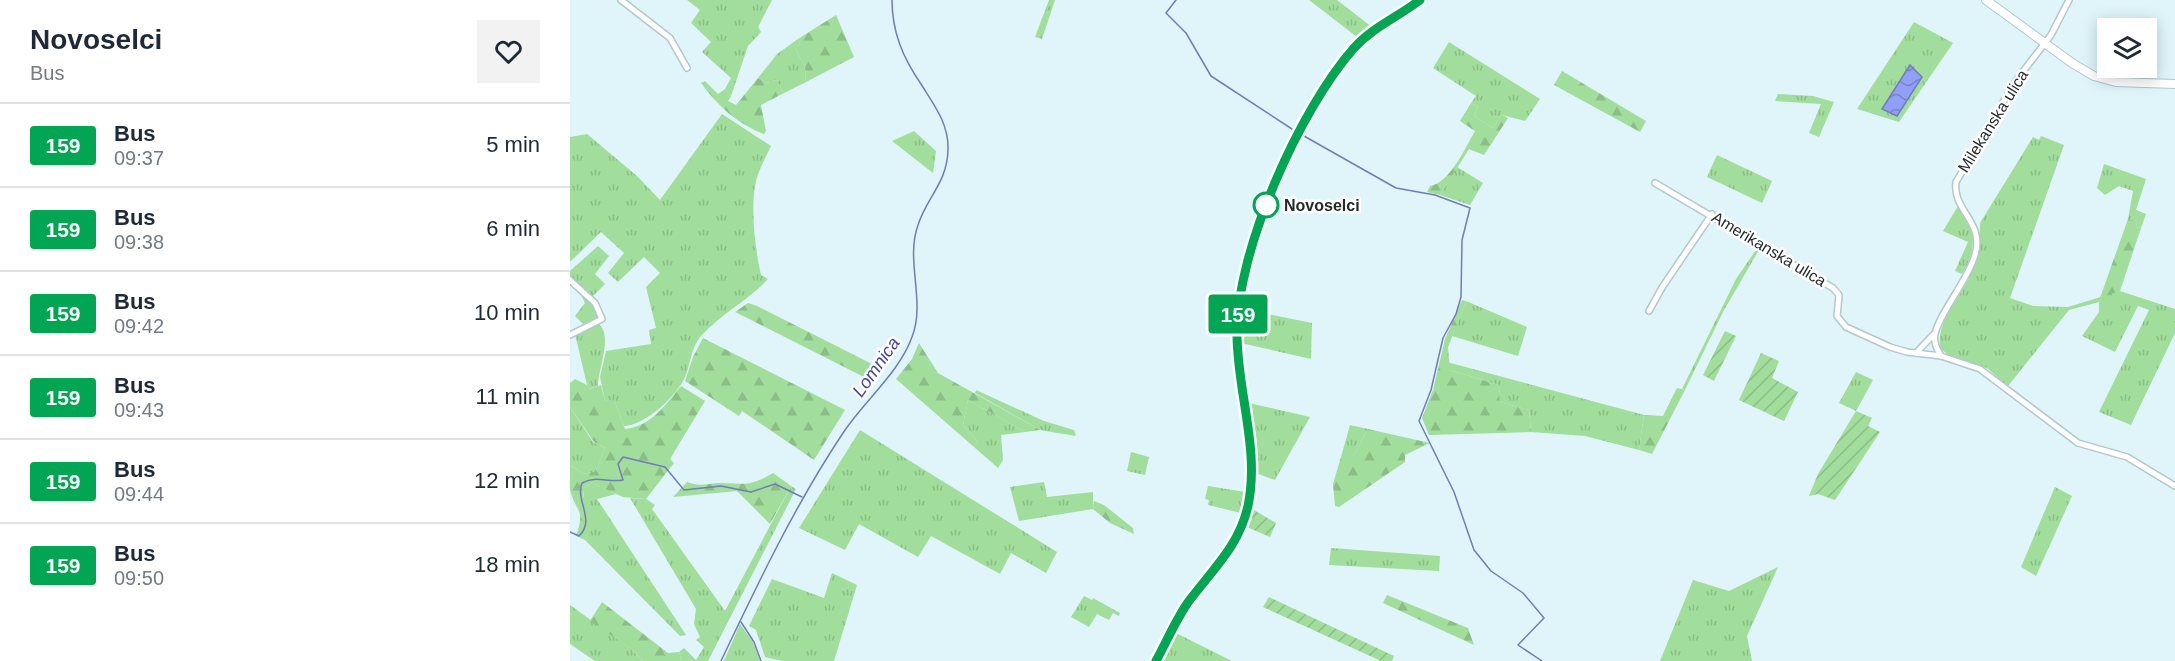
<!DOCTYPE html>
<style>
body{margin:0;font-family:Arial,sans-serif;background:#f2f2f3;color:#1f2937;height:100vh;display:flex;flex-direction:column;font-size:22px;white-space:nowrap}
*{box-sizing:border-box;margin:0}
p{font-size:20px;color:#747a83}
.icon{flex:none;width:33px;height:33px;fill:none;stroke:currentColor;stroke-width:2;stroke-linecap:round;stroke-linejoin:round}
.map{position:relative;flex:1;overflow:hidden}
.drawer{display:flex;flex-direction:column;background:#fff;width:570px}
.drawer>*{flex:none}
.badge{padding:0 12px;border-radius:4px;font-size:21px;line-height:39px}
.tools{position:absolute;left:1527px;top:18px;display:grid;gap:12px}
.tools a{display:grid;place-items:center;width:60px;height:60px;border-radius:0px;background:#fff;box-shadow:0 3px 15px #0003;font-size:30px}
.map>.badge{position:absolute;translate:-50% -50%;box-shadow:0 0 0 3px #fff}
.round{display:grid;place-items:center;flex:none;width:63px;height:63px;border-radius:0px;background:#f2f2f3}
.head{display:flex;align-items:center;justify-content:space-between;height:102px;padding:0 30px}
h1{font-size:28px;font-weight:600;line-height:45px}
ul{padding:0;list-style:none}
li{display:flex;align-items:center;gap:18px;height:84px;padding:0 30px;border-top:2px solid #e0e1e3}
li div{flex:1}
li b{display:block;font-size:22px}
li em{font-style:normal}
li .badge{min-width:66px;font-weight:700;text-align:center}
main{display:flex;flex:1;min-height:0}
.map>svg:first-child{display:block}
.grass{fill:url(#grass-tufts)}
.forest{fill:url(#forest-firs)}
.garden{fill:url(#garden-furrows)}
.water{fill:url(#water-waves);stroke:#707cbb;stroke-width:1.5}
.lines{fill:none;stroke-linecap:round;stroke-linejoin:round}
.stream{stroke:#707cbb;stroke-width:1.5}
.minor-casing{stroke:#b2c8cb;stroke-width:8}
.tertiary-casing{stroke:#b2c8cb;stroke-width:10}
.secondary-casing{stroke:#b2c8cb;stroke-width:10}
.minor{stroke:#fff;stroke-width:5}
.tertiary{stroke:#fff;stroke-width:7}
.secondary{stroke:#fff;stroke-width:8}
.line-casing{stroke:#fff;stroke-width:14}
.line{stroke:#00a651;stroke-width:9}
.stop-dot{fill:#fff;stroke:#00a651;stroke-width:3}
.labels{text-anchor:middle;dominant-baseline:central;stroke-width:5;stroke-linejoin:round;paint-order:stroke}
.street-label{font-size:16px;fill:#232b2d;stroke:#fff}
.stop-label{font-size:16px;font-weight:bold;fill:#232b2d;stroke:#fff;text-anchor:start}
.water-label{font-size:18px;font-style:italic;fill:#4044aa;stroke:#fff}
</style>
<main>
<section class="drawer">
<div class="head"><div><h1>Novoselci</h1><p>Bus</p></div><a class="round"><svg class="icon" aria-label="heart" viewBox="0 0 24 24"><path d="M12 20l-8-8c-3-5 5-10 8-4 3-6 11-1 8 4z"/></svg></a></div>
<ul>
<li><span class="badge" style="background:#00a651;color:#fff">159</span><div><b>Bus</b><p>09:37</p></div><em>5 min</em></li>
<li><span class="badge" style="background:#00a651;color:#fff">159</span><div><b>Bus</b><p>09:38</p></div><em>6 min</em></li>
<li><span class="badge" style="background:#00a651;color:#fff">159</span><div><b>Bus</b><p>09:42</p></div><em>10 min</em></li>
<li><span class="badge" style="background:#00a651;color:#fff">159</span><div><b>Bus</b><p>09:43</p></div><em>11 min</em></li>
<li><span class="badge" style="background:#00a651;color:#fff">159</span><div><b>Bus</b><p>09:44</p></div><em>12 min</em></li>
<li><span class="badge" style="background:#00a651;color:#fff">159</span><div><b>Bus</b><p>09:50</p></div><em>18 min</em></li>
</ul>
</section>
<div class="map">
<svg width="1605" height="661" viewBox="0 0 1605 661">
<defs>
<pattern id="grass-tufts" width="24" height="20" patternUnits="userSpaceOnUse" patternTransform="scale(1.5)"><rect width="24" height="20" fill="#a1dd9b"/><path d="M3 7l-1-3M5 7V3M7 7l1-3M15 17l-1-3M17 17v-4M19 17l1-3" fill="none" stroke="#8abe86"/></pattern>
<pattern id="forest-firs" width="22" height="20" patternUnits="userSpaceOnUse" patternTransform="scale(1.5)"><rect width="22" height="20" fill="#a1dd9b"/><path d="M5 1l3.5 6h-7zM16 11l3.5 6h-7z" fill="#8abe86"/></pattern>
<pattern id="garden-furrows" width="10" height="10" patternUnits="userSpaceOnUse" patternTransform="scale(1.5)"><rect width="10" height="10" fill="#a1dd9b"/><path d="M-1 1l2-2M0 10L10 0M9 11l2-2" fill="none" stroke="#8abe86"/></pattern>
<pattern id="water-waves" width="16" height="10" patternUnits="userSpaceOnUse" patternTransform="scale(1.5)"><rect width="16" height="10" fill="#919ff8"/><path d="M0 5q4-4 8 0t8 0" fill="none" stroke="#7682c9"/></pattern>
</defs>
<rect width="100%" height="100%" fill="#dff5f9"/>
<!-- grass -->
<g class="grass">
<polygon points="117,0 202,0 188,27 191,32 178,46 161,96 155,89 161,78 132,52 141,42 121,23 130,10"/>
<polygon points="479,0 485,0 472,39 465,37"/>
<polygon points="739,0 767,0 802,27 787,37"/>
<polygon points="1344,22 1383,43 1329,122 1287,109"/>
<polygon points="228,39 230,44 225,48 235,67 236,82 214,93 206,80 198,83 188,78 207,54"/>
<polygon points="879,42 970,99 955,121 932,115 923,128 904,116 908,107 901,103 906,96 863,68"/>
<polygon points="1208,94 1243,96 1264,102 1249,137 1239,133 1251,104 1205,101"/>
<path d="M152,114L201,146C196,157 189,169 186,181C180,206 185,249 191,275L198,279C178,301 150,314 131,336C121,348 121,361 116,375C107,396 76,425 54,426L44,400L35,401L30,377L36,351L81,344L79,330L86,328L76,287L90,273L74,257L48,282L38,273L54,253L31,232L0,262V137L17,134L67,176L90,200Z"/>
<polygon points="344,131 366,151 363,173 322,141"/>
<path d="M1471,136L1494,145L1440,298L1463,306L1498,307L1550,291L1605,309V333L1561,425L1529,412L1579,310L1568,306L1545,352L1512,336L1529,312V302L1499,310L1438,386L1417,368L1381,357L1371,349C1364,325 1389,299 1399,278C1407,260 1410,243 1410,223L1463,137L1469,140Z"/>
<polygon points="1147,155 1202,181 1192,203 1137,177"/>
<polygon points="1534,164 1576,179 1566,210 1576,214 1571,228 1566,227 1567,221 1558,219 1563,191 1549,186 1535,195 1527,188"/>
<polygon points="887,167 913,183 900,205 870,195"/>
<path d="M1388,206C1406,230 1408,248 1392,274L1385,271L1398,242L1373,231Z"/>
<polygon points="28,246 39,256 25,274 35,284 22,297 0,276 0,271"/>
<polygon points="1188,247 1190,248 1153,312 1115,390 1112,389 1166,279"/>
<polygon points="14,295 30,316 27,320 14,325 5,316 15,303 12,297"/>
<polygon points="896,301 957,327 948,356 882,336"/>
<polygon points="672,309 742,323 741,359 671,343"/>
<path d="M29,324C43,336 28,369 28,386L18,389L5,334Z"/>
<polygon points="877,362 1074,415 1069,450 1015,436 961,432 959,410 930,402 929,385 880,370"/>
<polygon points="1286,372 1303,380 1286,411 1269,403"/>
<polygon points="406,390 474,421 504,430 506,436 470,430 405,393"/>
<polygon points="398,400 455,432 431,435 433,460 428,468 404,447 408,442 393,425"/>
<polygon points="679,403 740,417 705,480 686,473"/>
<polygon points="0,407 23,442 35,448 26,471 13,474 0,465"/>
<polygon points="780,425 798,429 783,457 771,457"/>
<polygon points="290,430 487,552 476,573 441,553 430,574 361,536 348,557 289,524 275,550 229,528"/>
<polygon points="561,452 579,457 575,475 557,471"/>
<polygon points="474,482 477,497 523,492 523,509 449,521 440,487"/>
<path d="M21,483L46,494L27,499L116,635L110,636L15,540C22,523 11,506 14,488Z"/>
<polygon points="221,486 226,489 138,661 112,661 109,652 114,648 126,660 134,647 126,640 130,637 124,624 126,609 60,498 76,499 85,505 82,509 155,611"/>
<polygon points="638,486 675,492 671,513 638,505 639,500 635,499"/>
<polygon points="1485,487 1502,496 1466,576 1451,567"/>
<polygon points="761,548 870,556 869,571 759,565"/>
<polygon points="1208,567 1177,636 1182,661 1090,661 1123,580 1159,591"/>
<polygon points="262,573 287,585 264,661 212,661 195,657 186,630 179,626 202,579 254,598"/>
<polygon points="514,596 522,600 523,598 550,613 549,616 543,613 539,620 527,614 519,627 501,617"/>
<polygon points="0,605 61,649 73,661 25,661 0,644"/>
<polygon points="170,624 183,642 190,661 154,661"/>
<polygon points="606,633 662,661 592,661"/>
</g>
<!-- forest -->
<g class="forest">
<polygon points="266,15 284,57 236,82 235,67 225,48 230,44 228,39"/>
<polygon points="992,71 1076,121 1070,132 984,85"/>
<path d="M188,78L198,83L206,80L214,93L191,105L196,131L194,134C167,124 148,106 131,83L135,81L148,94L155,89L161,96L158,101L166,105Z"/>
<path d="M901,103L908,107L904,116L923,128L932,115L938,118L914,155L899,149L870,195L857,192L860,186C880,183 895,148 905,131L890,121Z"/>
<polygon points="1558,219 1567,221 1566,227 1571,228 1550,291 1530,298"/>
<polygon points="892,300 896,301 878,347 880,370 929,385 930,402 959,410 961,432 859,435 852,418 863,390 875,339"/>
<polygon points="178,303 187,306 308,367 300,380 165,312"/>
<polygon points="133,338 275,410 244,460 172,411 169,416 115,381 123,357"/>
<polygon points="349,343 368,373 470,430 455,432 398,400 393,425 408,442 404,447 326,379 342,359"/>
<path d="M5,379L17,385L19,389L31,385L35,401L44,400L55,429C82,426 95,405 111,386L135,401L100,459L104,463L76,499L53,497L21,483L14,488L13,496C23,510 21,525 15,540L6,536C16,508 6,513 0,490C0,483 0,473 0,465L13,474L26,471L35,448L24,442L0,407V383Z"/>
<polygon points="1107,388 1115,390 1082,454 1069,450 1074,415 1093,416"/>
<polygon points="798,429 860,443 835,455 835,462 769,507 765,506 763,484 771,457 783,457"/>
<path d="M203,473L221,486L200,524L167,491L103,497L117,482C133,488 138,482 154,483C177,484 181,486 203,473Z"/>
<polygon points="524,501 534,505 563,528 564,534 540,523 523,509"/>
<polygon points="817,595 898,628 904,645 813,603"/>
<polygon points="32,602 98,653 109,652 112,661 73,661 61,649 20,621"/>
</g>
<!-- garden -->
<g class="garden">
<polygon points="1155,331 1166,336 1144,381 1133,375"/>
<polygon points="1191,353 1209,361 1202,378 1228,392 1214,421 1169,400"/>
<polygon points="1286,411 1302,418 1298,426 1310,432 1265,500 1248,494 1239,496 1248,474"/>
<polygon points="684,510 706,523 700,537 677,527"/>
<polygon points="699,597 824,656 822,661 811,661 693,607"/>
</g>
<!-- water -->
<polygon class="water" points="1340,65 1352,77 1327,116 1312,109"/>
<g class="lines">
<!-- stream -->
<g class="stream">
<polyline points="606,0 596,13 616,33 641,76 725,131"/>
<polyline points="734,136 826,188 865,195 900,208 892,240 891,297 886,314 873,338 861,390 849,421 884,492 904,550 921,571 953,593 974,618 948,645 972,661"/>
<path d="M0,532L9,536C26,520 5,501 12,483C26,475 38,483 53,480L48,464L53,457L95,467L114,490L151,486L181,492L205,484L232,497"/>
<polyline points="171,622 184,642 191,661"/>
<path d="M151,661C188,583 225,505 273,433C294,401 329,373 342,337C356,301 335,261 348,225C357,197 377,183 378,150C379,124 364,105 351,84C333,58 322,32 322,0"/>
</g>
<!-- minor casing -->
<g class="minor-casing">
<g id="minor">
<polyline points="51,0 100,38 117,68"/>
<polyline points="1085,183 1263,288 1269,295 1267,316 1276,327 1320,347 1337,352 1371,356 1410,369 1508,443 1557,457 1605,486"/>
<polyline points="0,280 25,303 32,319 0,335"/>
<polyline points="1079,311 1093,286 1142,214"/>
<polyline points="1346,353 1364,334"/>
<path d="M1371,356C1367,349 1363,342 1365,334C1370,312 1397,282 1405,255C1415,221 1382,211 1386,182L1445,82L1481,35L1499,0"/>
</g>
</g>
<!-- tertiary casing -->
<g class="tertiary-casing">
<path id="tertiary" d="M586,661C597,642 606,619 619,601C643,569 669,546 678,506C690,449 667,391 667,334C666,251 730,110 784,48C803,27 828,17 850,0"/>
</g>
<!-- secondary casing -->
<g class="secondary-casing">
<polyline id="secondary" points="1416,0 1502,63 1524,76 1546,82 1605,84"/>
</g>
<!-- minor -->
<use href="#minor" class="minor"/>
<!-- tertiary -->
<use href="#tertiary" class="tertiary"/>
<!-- secondary -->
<use href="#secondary" class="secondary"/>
</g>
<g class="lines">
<!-- line casing -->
<g class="line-casing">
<path id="line" d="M586,661C597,641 606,619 619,601C643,569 669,546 678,506C690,449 667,391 667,334C666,251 730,109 784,48C803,27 828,17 850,0"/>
</g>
<!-- line -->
<use href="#line" class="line"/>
</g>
<!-- markers -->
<circle class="stop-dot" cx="696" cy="205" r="12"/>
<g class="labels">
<!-- street labels -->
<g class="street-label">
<text transform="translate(1423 121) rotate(-58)">Milekanska ulica</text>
<text transform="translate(1199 249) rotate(31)">Amerikanska ulica</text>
</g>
<!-- stop labels -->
<g class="stop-label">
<text x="714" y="205">Novoselci</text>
</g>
<!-- water labels -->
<g class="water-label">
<text transform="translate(306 367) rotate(-55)">Lomnica</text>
</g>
</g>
</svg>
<div class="tools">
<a><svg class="icon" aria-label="layers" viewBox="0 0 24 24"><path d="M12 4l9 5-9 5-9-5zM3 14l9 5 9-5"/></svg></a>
</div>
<b class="badge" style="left:668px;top:314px;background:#00a651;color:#fff">159</b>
</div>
</main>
